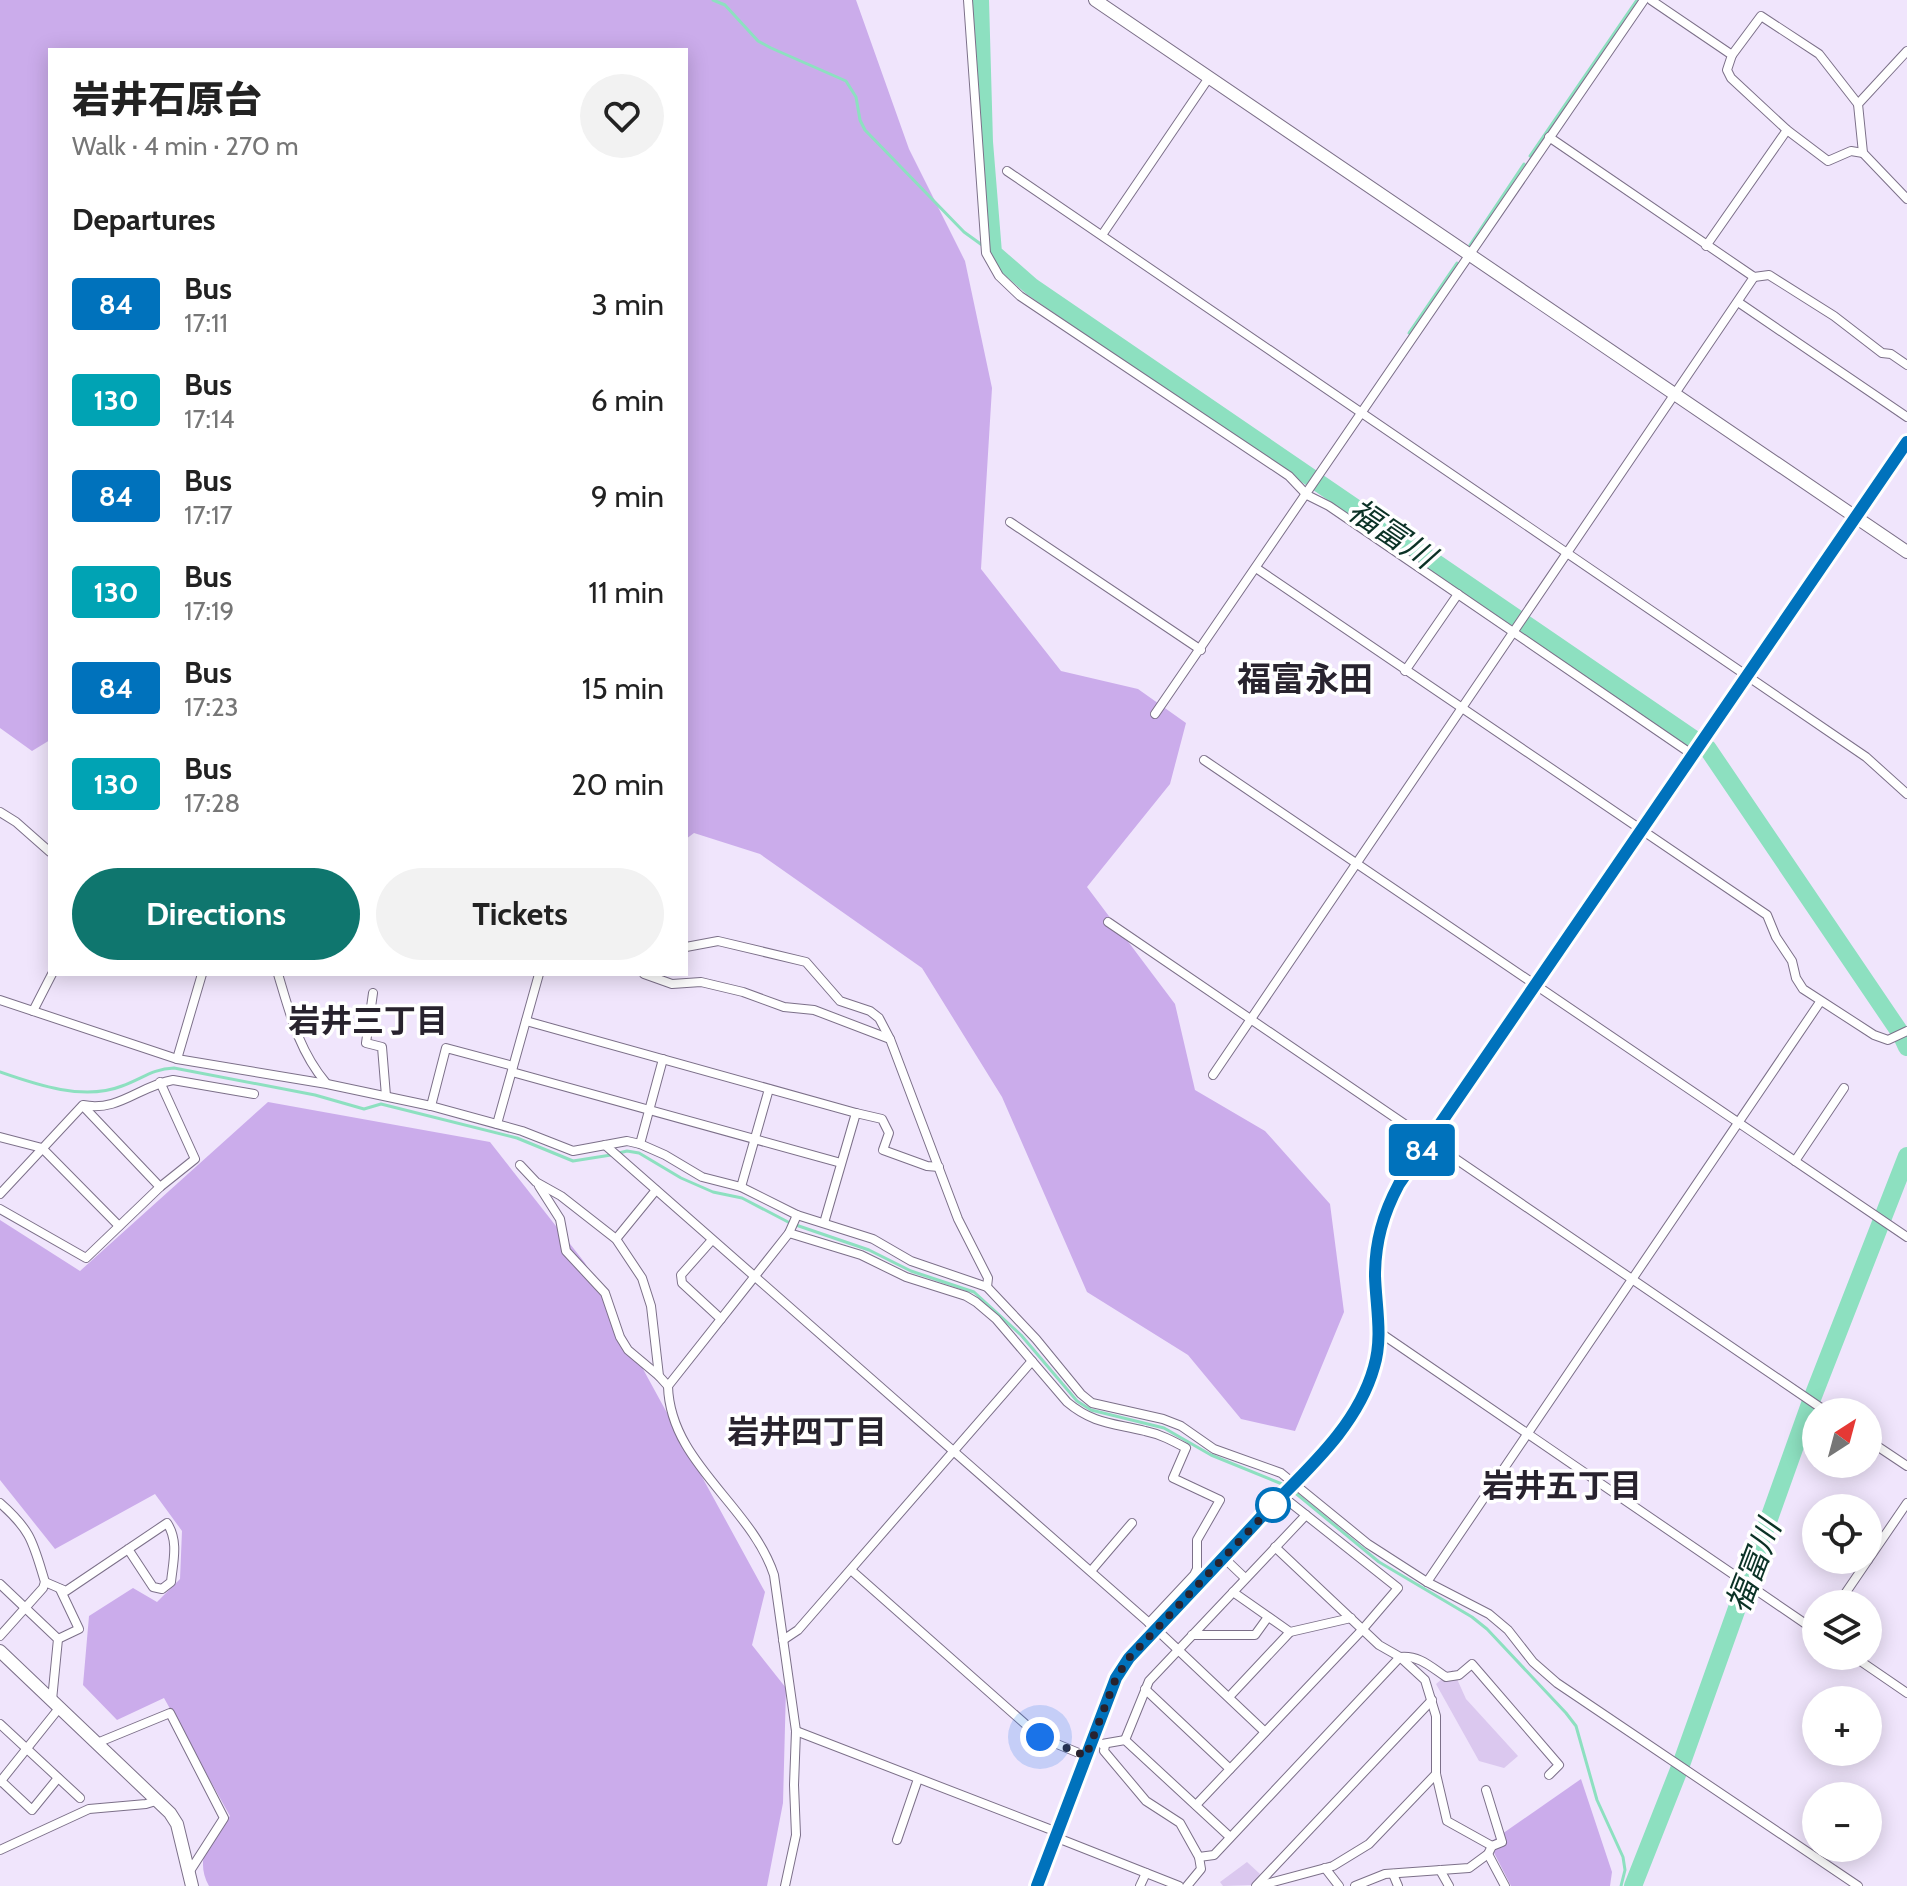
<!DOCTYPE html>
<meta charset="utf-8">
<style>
body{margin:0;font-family:Cabin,"Noto Sans JP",sans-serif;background:#f2f2f2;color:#222;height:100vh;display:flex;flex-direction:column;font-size:30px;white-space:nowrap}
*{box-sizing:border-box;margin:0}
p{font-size:26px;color:#767676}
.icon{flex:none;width:44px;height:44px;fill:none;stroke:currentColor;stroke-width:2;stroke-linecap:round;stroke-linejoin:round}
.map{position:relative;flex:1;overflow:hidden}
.drawer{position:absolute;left:48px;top:48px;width:640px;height:928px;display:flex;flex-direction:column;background:#fff;border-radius:0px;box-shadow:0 4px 20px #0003}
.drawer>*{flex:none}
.badge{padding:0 16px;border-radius:6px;font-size:28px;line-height:52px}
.needle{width:52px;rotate:36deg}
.fabs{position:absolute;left:1802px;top:1398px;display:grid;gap:16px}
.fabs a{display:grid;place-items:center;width:80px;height:80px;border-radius:50%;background:#fff;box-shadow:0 4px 20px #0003;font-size:40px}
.you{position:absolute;width:40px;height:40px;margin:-20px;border:6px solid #fff;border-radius:50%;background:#1a73e8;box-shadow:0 0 0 12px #1a73e833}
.map>.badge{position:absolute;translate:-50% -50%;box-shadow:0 0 0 4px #fff}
h2{padding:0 24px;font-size:30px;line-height:72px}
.round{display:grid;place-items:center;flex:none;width:84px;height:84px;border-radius:42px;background:#f2f2f2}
.overview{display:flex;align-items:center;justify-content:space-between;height:136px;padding:0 24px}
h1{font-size:38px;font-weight:800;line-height:60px}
.button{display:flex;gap:16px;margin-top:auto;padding:16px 24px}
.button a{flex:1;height:92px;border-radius:48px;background:#0f766e;color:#fff;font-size:32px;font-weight:800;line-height:92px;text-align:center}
.button a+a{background:#f2f2f2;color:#222}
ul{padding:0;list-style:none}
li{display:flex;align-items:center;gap:24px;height:96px;padding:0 24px}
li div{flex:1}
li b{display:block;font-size:30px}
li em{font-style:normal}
li .badge{min-width:88px;font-weight:700;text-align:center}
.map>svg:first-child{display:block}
.green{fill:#dbc8ef}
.forest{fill:#cbaceb}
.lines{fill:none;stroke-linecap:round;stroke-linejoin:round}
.stream{stroke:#8de0c0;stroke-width:3}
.river{stroke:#8de0c0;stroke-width:18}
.street-casing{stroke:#7c7089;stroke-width:10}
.secondary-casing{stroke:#7c7089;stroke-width:14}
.primary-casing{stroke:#987ab5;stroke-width:14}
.street{stroke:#fff;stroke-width:8}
.secondary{stroke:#fff;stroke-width:12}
.primary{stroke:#e6cbfe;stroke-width:12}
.line-casing{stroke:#fff;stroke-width:18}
.line{stroke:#0072bc;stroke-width:12}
.walk{stroke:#28232e;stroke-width:8;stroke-dasharray:0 14.4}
.stop-dot{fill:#fff;stroke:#0072bc;stroke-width:4}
.labels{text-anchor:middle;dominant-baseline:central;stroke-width:7;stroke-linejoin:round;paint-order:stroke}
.water-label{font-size:32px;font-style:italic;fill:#0b3226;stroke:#fff}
.neighbourhood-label{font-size:32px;font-weight:bold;fill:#28232e;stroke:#fff}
.quarter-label{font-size:34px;font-weight:bold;fill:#28232e;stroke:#fff}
</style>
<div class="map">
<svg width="1907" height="1886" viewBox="0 0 1907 1886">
<rect width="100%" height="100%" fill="#f0e5fc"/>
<!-- green -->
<g class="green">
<polygon points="1453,1670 1466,1699 1518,1756 1504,1768 1479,1761 1436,1684"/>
<polygon points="1247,1862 1260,1874 1252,1885 1223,1886 1220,1882"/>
</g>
<!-- forest -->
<g class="forest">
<polygon points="0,0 856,0 909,149 965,261 992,388 981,569 1061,671 1138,689 1186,723 1170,784 1087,887 1175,1004 1195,1090 1265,1131 1330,1204 1344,1312 1295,1431 1241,1419 1188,1355 1087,1292 1002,1097 922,968 760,854 694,833 686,839 686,50 50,50 50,740 32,751 0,728"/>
<path d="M268,1102L490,1142L585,1263L765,1592L752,1645L786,1688L783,1803L767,1886H209C193,1857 212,1837 230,1816L164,1698L117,1720L83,1685L89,1616L133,1588L157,1602L180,1579L182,1531L155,1494L55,1549L0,1480V1220L80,1271Z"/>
<polygon points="1581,1779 1612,1872 1610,1886 1511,1886 1489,1843"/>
</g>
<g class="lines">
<!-- stream -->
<g class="stream">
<polyline points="713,0 725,5 758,41 771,48 846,81 856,97 860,120 865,130 964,232 982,245"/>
<polyline points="1530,156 1637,0"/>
<polyline points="1470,245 1524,164"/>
<polyline points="1409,333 1457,263"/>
<polyline points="1905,1042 1907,1041"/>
<path d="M0,1072C37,1085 84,1101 122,1086C142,1079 152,1069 174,1068L315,1095L364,1109L381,1104L517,1138L573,1161L611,1155"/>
<polyline points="619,1153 627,1151 639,1153 681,1178 713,1192 742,1198 790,1223 869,1250 911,1271 974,1292 1021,1335 1077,1401 1091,1410 1164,1428 1211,1455 1287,1486"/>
<polyline points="1293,1491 1379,1562 1472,1617 1487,1629 1566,1713 1576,1726 1597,1800 1623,1857 1625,1870 1621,1886"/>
</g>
<!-- river -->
<g class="river">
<polyline points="980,0 984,142 993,253 1032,287 1708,749 1901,1034 1907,1047"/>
<polyline points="1633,1886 1682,1762 1810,1404 1907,1156"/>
</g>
<!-- street casing -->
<g class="street-casing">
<g id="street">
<polyline points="968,0 986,253 999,276 1020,296 1289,476 1307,495 1329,506 1693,755"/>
<polyline points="1651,0 1732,55 1727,70 1731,78 1787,130 1828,161 1851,151 1863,153"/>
<polyline points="1907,51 1858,104 1863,153 1907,199"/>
<polyline points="1732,55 1761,16 1819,54 1858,104"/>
<polyline points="1549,137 1754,277 1769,275 1834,316 1882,353 1891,354 1907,365"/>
<polyline points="1007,171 1866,757 1907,794"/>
<polyline points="1102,235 1208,79"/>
<polyline points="1706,246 1787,130"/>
<polyline points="1738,302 1907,417"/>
<polyline points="1010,522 1201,650"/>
<polyline points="1256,568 1767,915 1776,937 1792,961 1796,978 1803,989 1874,1035 1888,1040 1907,1031"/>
<polyline points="1405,671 1458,594"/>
<polyline points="1155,714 1644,0"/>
<polyline points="1204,760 1907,1237"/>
<polyline points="0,812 16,822 50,852"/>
<polyline points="1108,922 1827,1412"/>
<polyline points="686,947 718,941 806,962 840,1001 870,1011 879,1018 890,1039"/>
<path d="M278,974C290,1014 299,1051 326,1083"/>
<polyline points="644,974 672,984 701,982 743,992 784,1007 814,1010 890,1039 958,1219 988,1278 987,1287"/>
<polyline points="373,993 366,1043 382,1047 386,1096"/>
<polyline points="0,1000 177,1059 327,1084 431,1106 522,1131 573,1151 627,1141 640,1144 665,1155 702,1177 741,1187 797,1215 873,1239 911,1261 987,1287 1036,1339 1081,1394 1092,1403 1163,1419 1181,1426 1214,1449 1281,1473 1368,1544 1427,1582 1489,1614 1508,1630 1533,1662 1557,1683 1858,1886"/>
<polyline points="33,1011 52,974"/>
<polyline points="526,1021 856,1113 824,1223"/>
<polyline points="177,1059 202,974"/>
<polyline points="512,1072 841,1163"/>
<polyline points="1213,1075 1754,277"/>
<polyline points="83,1106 160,1187"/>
<polyline points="431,1106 446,1048 513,1066"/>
<polyline points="856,1113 882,1119 889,1133 883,1150 927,1166 939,1167"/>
<polyline points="497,1124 539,974"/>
<polyline points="0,1137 42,1148 119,1226"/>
<polyline points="640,1144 663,1059"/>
<polyline points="605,1145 1156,1629 1265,1732"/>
<polyline points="1795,1161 1844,1088"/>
<polyline points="520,1165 536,1182 561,1196 616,1239 642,1278 651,1306 659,1376 668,1386"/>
<polyline points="539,1186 560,1219 566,1251 605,1293 620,1337 628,1350 659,1376"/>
<polyline points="741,1187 769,1089"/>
<path d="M0,1194L83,1105C119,1112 139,1086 173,1080L254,1094"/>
<polyline points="0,1209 86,1258 160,1187 195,1159 160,1082"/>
<path d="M789,1233L861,1255L906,1277L966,1296L976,1302L996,1319L1067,1402C1093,1424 1113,1423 1145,1431C1160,1434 1173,1441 1186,1448L1173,1478L1220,1500L1197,1540V1569L1194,1575L1149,1623"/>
<polyline points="616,1239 656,1190"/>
<polyline points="712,1240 681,1275 682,1283 721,1319"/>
<polyline points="1379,1332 1816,1631"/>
<polyline points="1868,1440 1907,1466"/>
<path d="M0,1503C32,1531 33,1543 45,1582L43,1588L0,1636"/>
<polyline points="1275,1547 1379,1645 1400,1657 1425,1680 1436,1716 1436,1774 1447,1821 1492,1846"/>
<polyline points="1224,1558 1245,1578"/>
<polyline points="1868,1560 1907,1503"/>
<polyline points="851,1570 1040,1737 1086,1756"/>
<polyline points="1091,1571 1132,1523"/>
<path d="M45,1582L66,1591L167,1523C179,1541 173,1562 171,1582L162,1589L153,1587L128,1549"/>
<polyline points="1427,1582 1820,1002"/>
<polyline points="0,1584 58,1639 52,1700"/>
<polyline points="1233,1592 1290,1632 1351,1618"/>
<polyline points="1838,1604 1868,1560"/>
<polyline points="1192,1635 1255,1635 1268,1617"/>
<polyline points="58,1639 79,1629 60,1589"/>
<polyline points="783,1640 798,1630 1032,1361"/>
<polyline points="1853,1656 1907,1693"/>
<polyline points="1145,1689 1230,1769"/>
<polyline points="1229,1697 1290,1632"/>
<polyline points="0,1724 80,1798"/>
<polyline points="796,1731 1057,1832"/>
<polyline points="1125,1740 1149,1681 1306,1515"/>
<polyline points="97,1743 170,1713 224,1818 188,1874"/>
<polyline points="1102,1744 1125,1740 1230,1837"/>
<polyline points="1105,1745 1104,1751 1146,1801 1180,1823 1199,1857 1201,1869 1187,1886"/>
<polyline points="1,1781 32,1810 58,1778"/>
<polyline points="0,1782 60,1707"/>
<polyline points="1196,1805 1362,1630 1398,1588 1282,1496"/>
<polyline points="1055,1837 1179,1886"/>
<polyline points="897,1840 918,1779"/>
<polyline points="0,1850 89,1809 146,1804 159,1800"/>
<polyline points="1488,1854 1505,1886"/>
<path d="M1199,1857L1214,1855L1400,1657C1419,1655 1431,1667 1446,1677L1459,1675L1472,1664L1559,1765L1549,1775"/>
<polyline points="1325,1868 1339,1886"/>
<polyline points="1440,1870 1449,1886"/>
<polyline points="1393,1874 1398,1886"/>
<path d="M785,1886L796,1835L794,1785L796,1731L774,1575C751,1505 670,1463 668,1386L789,1233L797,1215"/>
<polyline points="1140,1886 1146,1873"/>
<polyline points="1256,1886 1432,1700"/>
<polyline points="1258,1886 1333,1866 1369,1844 1436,1774"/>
<polyline points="1355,1886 1385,1874 1469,1868 1488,1854 1492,1846 1502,1842 1486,1790"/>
</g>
</g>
<!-- secondary casing -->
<g class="secondary-casing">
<g id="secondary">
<polyline points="1095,0 1907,552"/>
<polyline points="0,1651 170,1813 177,1824 192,1886"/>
</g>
</g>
<!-- primary casing -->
<g class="primary-casing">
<path id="primary" d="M1037,1886L1116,1678L1129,1658L1335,1439C1352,1416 1369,1392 1375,1363C1382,1334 1376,1307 1375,1278C1374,1243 1382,1214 1399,1184L1907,442"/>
</g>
<!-- street -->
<use href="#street" class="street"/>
<!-- secondary -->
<use href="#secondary" class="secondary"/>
<!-- primary -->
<use href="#primary" class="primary"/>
</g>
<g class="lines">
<!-- line casing -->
<g class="line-casing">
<path id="line" d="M1037,1886L1116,1678L1129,1658C1173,1611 1218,1564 1262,1516C1304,1472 1357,1428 1374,1367C1383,1337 1376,1307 1375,1276C1375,1242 1383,1214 1399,1184L1907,442"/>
</g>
<!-- line -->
<use href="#line" class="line"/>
<!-- walk -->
<polyline class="walk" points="1040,1737 1086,1756 1116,1678 1129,1658 1282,1496 1273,1505"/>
</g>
<!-- markers -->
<circle class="stop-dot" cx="1273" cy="1505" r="16"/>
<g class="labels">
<!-- water labels -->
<g class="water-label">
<text transform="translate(1392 533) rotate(34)">福富川</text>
<text transform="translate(1753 1566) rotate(-69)">福富川</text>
</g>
<!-- neighbourhood labels -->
<g class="neighbourhood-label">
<text x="368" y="1020">岩井三丁目</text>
<text x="807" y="1431">岩井四丁目</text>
<text x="1562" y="1485">岩井五丁目</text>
</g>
<!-- quarter labels -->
<g class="quarter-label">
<text x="1305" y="679">福富永田</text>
</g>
</g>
</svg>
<div class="fabs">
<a><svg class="needle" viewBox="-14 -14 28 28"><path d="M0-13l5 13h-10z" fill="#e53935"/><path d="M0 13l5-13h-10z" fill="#767676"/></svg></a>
<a><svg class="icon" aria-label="locate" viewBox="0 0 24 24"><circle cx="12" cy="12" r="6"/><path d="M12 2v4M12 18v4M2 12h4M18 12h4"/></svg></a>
<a><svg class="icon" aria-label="layers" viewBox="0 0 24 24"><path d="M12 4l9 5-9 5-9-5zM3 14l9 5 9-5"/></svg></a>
<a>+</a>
<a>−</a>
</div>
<div class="you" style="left:1040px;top:1737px"></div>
<b class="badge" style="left:1422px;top:1150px;background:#0072bc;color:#fff">84</b>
<section class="drawer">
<div class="overview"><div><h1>岩井石原台</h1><p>Walk · 4 min · 270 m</p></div><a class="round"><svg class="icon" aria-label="heart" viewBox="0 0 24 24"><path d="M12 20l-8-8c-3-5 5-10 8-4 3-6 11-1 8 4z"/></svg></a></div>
<h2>Departures</h2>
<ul>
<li><span class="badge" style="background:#0072bc;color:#fff">84</span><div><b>Bus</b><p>17:11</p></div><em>3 min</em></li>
<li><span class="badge" style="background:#00a3b4;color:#fff">130</span><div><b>Bus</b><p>17:14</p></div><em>6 min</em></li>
<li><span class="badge" style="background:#0072bc;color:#fff">84</span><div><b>Bus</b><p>17:17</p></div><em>9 min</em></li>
<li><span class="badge" style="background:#00a3b4;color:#fff">130</span><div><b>Bus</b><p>17:19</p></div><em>11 min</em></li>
<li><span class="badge" style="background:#0072bc;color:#fff">84</span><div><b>Bus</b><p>17:23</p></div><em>15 min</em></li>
<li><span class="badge" style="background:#00a3b4;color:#fff">130</span><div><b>Bus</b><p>17:28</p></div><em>20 min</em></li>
</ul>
<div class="button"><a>Directions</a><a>Tickets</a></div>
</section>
</div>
